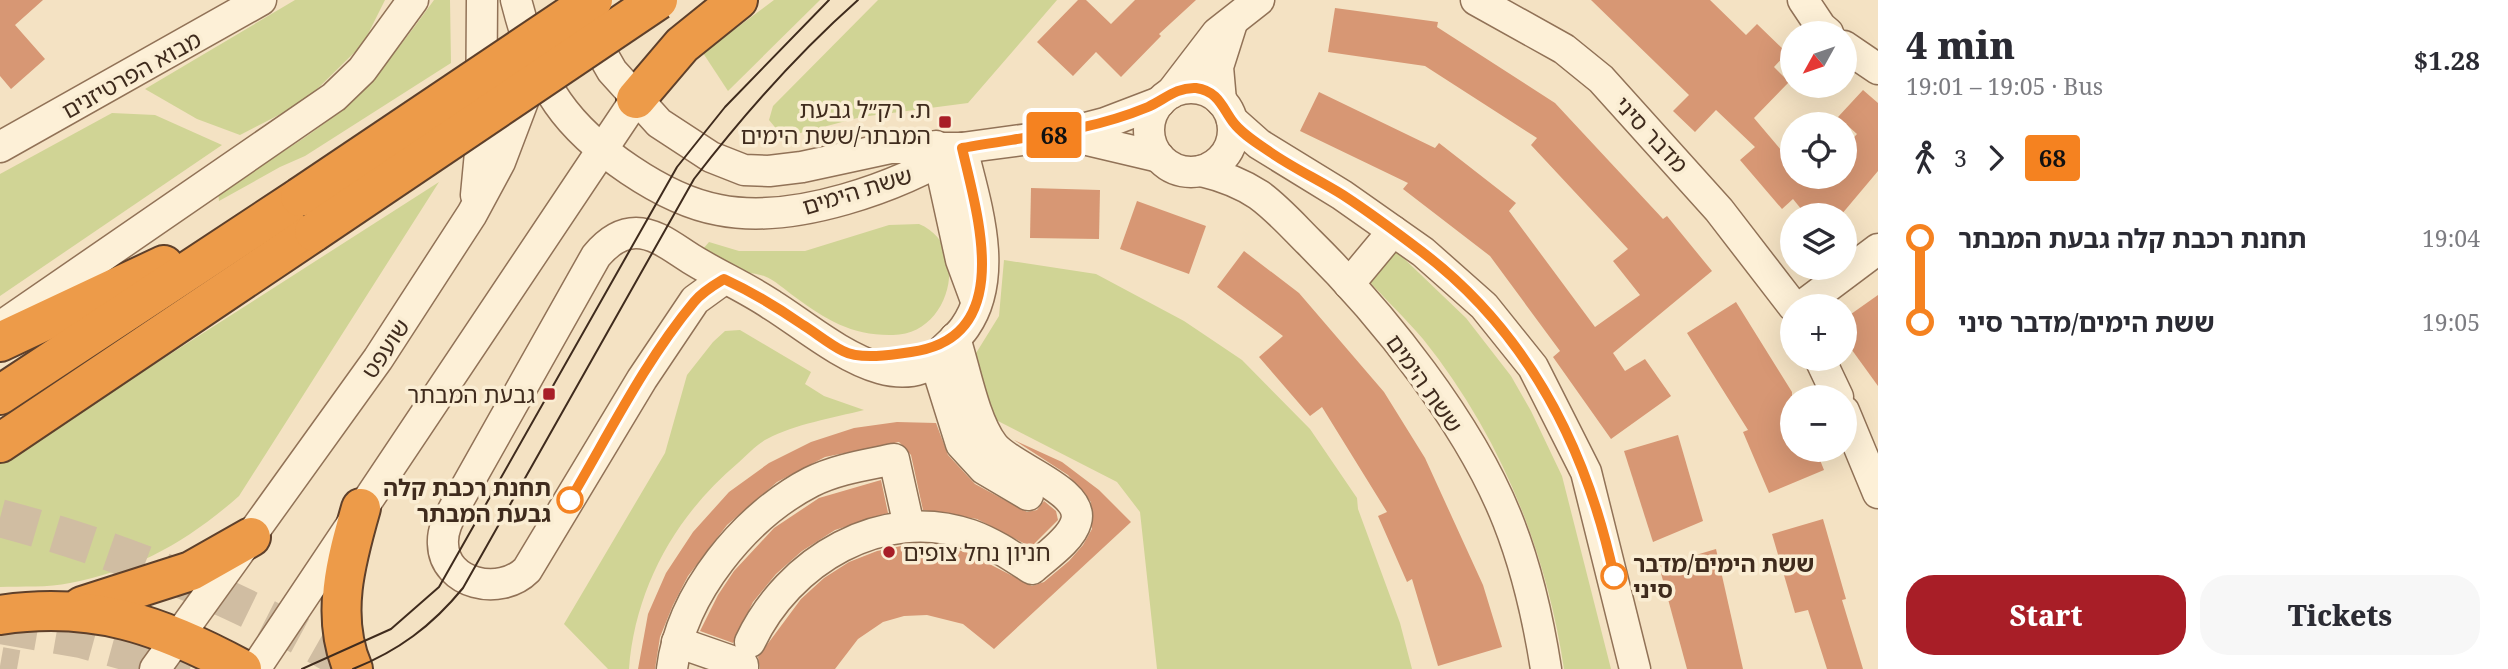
<!DOCTYPE html>
<meta charset="utf-8">
<style>
body{margin:0;font-family:"Noto Serif","Noto Sans Hebrew",serif;background:#f7f7f7;color:#2b2b33;height:100vh;display:flex;flex-direction:column;font-size:26px;white-space:nowrap}
*{box-sizing:border-box;margin:0}
p{font-size:23px;color:#7c7c81}
.icon{flex:none;width:38px;height:38px;fill:none;stroke:currentColor;stroke-width:2;stroke-linecap:round;stroke-linejoin:round}
.map{position:relative;flex:1;overflow:hidden}
.drawer{display:flex;flex-direction:column;background:#fff;width:630px}
.drawer>*{flex:none}
.badge{padding:0 14px;border-radius:5px;font-size:24px;line-height:46px}
.needle{width:46px;rotate:230deg}
.tools{position:absolute;left:1780px;top:21px;display:grid;gap:14px}
.tools a{display:grid;place-items:center;width:77px;height:77px;border-radius:50%;background:#fff;box-shadow:0 7px 28px #0002;font-size:35px}
.map>.badge{position:absolute;translate:-50% -50%;box-shadow:0 0 0 4px #fff}
.legs{display:flex;align-items:center;gap:10px;height:77px;padding:0 28px;font-size:23px}
.legs p{margin-inline-start:auto}
.headline{display:flex;align-items:center;justify-content:space-between;height:119px;padding:0 28px}
h1{font-size:38px;font-weight:800;line-height:52px}
.primary-button{display:flex;gap:14px;margin-top:auto;padding:14px 28px}
.primary-button a{flex:1;height:80px;border-radius:28px;background:#a81e27;color:#fff;font-size:28px;font-weight:800;line-height:80px;text-align:center}
.primary-button a+a{background:#f7f7f7;color:#2b2b33}
ul{padding:0 28px;list-style:none}
li{display:flex;align-items:center;gap:24px;height:84px;font-size:26px}
li i{display:grid;place-items:center;width:10px;height:100%;margin:0 9px;background:currentColor}
li i::after{content:'';width:18px;height:18px;margin:-9px;border:5px solid;border-radius:50%;background:#fff}
li p{margin-inline-start:auto}
li:first-child i{background:linear-gradient(#0000 50%,currentColor 0)}
li:last-child i{background:linear-gradient(currentColor 50%,#0000 0)}
main{display:flex;flex:1;min-height:0}
.map>svg:first-child{display:block}
.green{fill:#d0d495}
.building{fill:#d79774}
.lines{fill:none;stroke-linecap:round;stroke-linejoin:round}
.highway-tunnel{stroke:#d0bda2;stroke-width:38;stroke-dasharray:38 19;stroke-linecap:butt}
.minor-casing{stroke:#917257;stroke-width:33}
.highway-casing{stroke:#5e402b;stroke-width:42}
.minor{stroke:#fdf0d7;stroke-width:30}
.highway{stroke:#ed9b49;stroke-width:38}
.tram{stroke:#3f2b1d;stroke-width:2}
.highway-bridge-casing{stroke:#5e402b;stroke-width:42;stroke-linecap:butt}
.highway-bridge{stroke:#ed9b49;stroke-width:38}
.line-1-casing{stroke:#fff;stroke-width:16}
.line-1{stroke:#f58220;stroke-width:10}
.poi-dot{fill:#a81e27;stroke:#faedd3;stroke-width:2.5}
.stop-1-dot{fill:#fff;stroke:#f58220;stroke-width:3.5}
.labels{text-anchor:middle;dominant-baseline:central;stroke-width:7;stroke-linejoin:round;paint-order:stroke}
.street-label{font-size:23px;fill:#3f2b1d;stroke:#faedd3}
.poi-label{font-size:23px;fill:#3f2b1d;stroke:#faedd3;text-anchor:end}
.stop-label{font-size:23px;font-weight:bold;fill:#3f2b1d;stroke:#faedd3;text-anchor:end}
</style>
<main>
<div class="map">
<svg width="1878" height="669" viewBox="0 0 1878 669">
<rect width="100%" height="100%" fill="#f4e2c3"/>
<!-- green -->
<g class="green">
<polygon points="295,0 385,0 363,44 304,102 240,135 197,119 145,89"/>
<path d="M434,0H450L451,63L305,156L280,167L219,201L218,191C262,164 309,139 348,104C380,74 408,36 434,0Z"/>
<polygon points="774,0 820,0 728,91 703,53"/>
<polygon points="878,0 1057,0 968,103 861,117 789,136 779,132 769,120 773,106"/>
<polygon points="112,113 155,115 222,145 0,296 0,174"/>
<path d="M439,182L239,496C188,541 137,570 70,583C48,588 22,586 0,587V463Z"/>
<path d="M919,224C971,245 952,335 893,335C853,336 826,320 795,297C785,290 775,280 764,276C752,272 740,272 727,272L703,249L709,242L739,251H805L889,225Z"/>
<path d="M1394,249L1466,318L1511,376L1531,411L1562,476L1611,669H1564C1546,549 1500,435 1423,339C1406,319 1386,300 1368,280Z"/>
<polygon points="1004,260 1096,274 1184,321 1242,360 1310,429 1357,498 1358,509 1400,623 1412,669 1157,669 1140,512 1117,482 996,420 973,358 999,316"/>
<path d="M740,330L811,372L805,384L824,396L864,410C833,418 795,424 767,439C757,444 747,455 738,463C676,515 635,588 629,669H608L564,624L665,453L687,375L713,342L725,331Z"/>
</g>
<!-- building -->
<g class="building">
<polygon points="0,0 43,0 15,25 45,59 11,89 0,76"/>
<polygon points="1078,0 1086,0 1111,24 1135,0 1196,0 1159,34 1161,36 1121,77 1096,52 1073,76 1037,42"/>
<polygon points="1591,0 1710,0 1746,35 1757,24 1787,53 1774,67 1789,82 1754,118 1792,163 1792,177 1844,177 1844,148 1857,134 1838,117 1863,90 1878,103 1878,171 1841,215 1806,215 1793,199 1782,209 1740,160 1755,147 1716,110 1695,132 1673,111 1689,95"/>
<polygon points="1335,8 1438,22 1437,27 1555,103 1663,219 1667,216 1712,271 1613,353 1625,371 1645,359 1671,396 1611,439 1553,357 1560,351 1490,256 1403,189 1408,183 1300,131 1319,92 1435,148 1439,143 1516,203 1509,211 1595,327 1640,295 1613,261 1628,249 1531,145 1537,138 1425,66 1328,52"/>
<polygon points="1031,188 1100,190 1099,239 1030,238"/>
<polygon points="1137,201 1206,226 1189,274 1120,249"/>
<polygon points="1244,251 1299,293 1384,392 1425,458 1483,585 1502,647 1438,666 1412,579 1407,582 1378,516 1387,512 1322,407 1310,416 1259,357 1283,336 1217,287"/>
<polygon points="1878,295 1878,386 1844,339 1844,319"/>
<polygon points="1736,302 1792,392 1792,450 1816,450 1824,470 1769,493 1743,432 1748,430 1687,333"/>
<polygon points="897,422 936,423 948,455 975,484 1027,512 1037,510 1044,501 1056,511 1058,520 1031,547 977,519 923,510 911,455 899,442 825,457 777,482 727,525 688,576 673,605 660,637 655,669 638,669 648,614 666,573 693,532 729,492 769,463 811,442 854,428"/>
<polygon points="1678,435 1703,521 1653,542 1624,451"/>
<polygon points="1014,440 1062,462 1099,490 1131,522 994,649 963,624 927,615 904,616 883,622 858,639 835,669 760,669 758,657 801,599 824,578 849,562 877,551 906,545 936,545 966,552 1032,586 1044,582 1069,561 1083,545 1092,529 1091,502 1068,475"/>
<polygon points="881,480 888,513 835,530 802,551 776,574 753,602 733,643 700,631 718,595 734,571 774,528 819,498"/>
<polygon points="1823,519 1846,599 1842,600 1863,669 1827,669 1808,610 1795,613 1772,534"/>
<polygon points="1716,549 1743,669 1687,669 1659,566"/>
</g>
<g class="lines">
<!-- highway-tunnel -->
<g class="highway-tunnel">
<path d="M0,518C124,551 248,601 357,669"/>
<polyline points="0,625 81,639 190,669"/>
<polyline points="0,666 17,669"/>
</g>
<!-- minor casing -->
<g class="minor-casing">
<g id="minor">
<path d="M516,0C525,35 537,74 558,103C590,149 664,200 719,210C794,225 899,187 962,148"/>
<polyline points="1476,0 1564,49 1601,79 1719,210 1793,306"/>
<polyline points="1803,0 1821,27 1828,33"/>
<polyline points="585,24 612,71 659,123 711,157 744,170 769,171 802,167 890,148 962,148 1059,135 1105,123 1160,102"/>
<polyline points="1844,46 1878,69"/>
<circle cx="1191" cy="130" r="42"/>
<polyline points="1171,93 1217,33 1259,0"/>
<polyline points="1221,101 1218,67 1231,26"/>
<polyline points="1232,120 1259,144 1342,195 1423,252 1484,306 1533,367 1586,472 1635,669"/>
<polyline points="1070,136 1159,157"/>
<polyline points="936,146 961,260 975,298"/>
<polyline points="0,147 261,0"/>
<path d="M1201,171C1222,176 1241,183 1259,195C1277,208 1293,226 1309,242C1383,315 1470,424 1508,521C1527,569 1538,618 1546,669"/>
<polyline points="476,195 481,142 482,0"/>
<path d="M724,279L695,300L642,379L527,570C500,597 444,584 443,544C442,529 450,516 457,503L596,256C606,244 619,233 636,233C657,233 676,250 693,260C719,276 747,288 772,305C822,336 908,417 955,338"/>
<polyline points="1349,284 1393,231"/>
<polyline points="1802,306 1878,249"/>
<polyline points="0,327 334,97 362,70 413,0"/>
<path d="M943,350C950,343 959,336 965,327C1001,275 975,202 962,148"/>
<polyline points="1820,359 1838,397"/>
<polyline points="935,361 961,444 984,469 1028,495"/>
<polyline points="1844,411 1878,493"/>
<polyline points="677,642 743,665 743,669"/>
<path d="M750,642C788,561 882,504 971,535C993,543 1012,556 1032,569C1045,557 1071,540 1076,522C1086,490 1010,468 993,445C974,420 965,369 955,338"/>
<polyline points="155,669 378,359 472,214 500,162 530,83"/>
<polyline points="255,669 636,99"/>
<path d="M672,669C681,594 745,516 811,482C837,469 866,465 894,459L909,526"/>
</g>
</g>
<!-- highway casing -->
<g class="highway-casing">
<g id="highway">
<polyline points="636,99 682,45 738,0"/>
<polyline points="0,342 164,265"/>
<polyline points="0,395 300,197"/>
<polyline points="0,443 314,232"/>
<polyline points="82,606 191,571 251,537"/>
<path d="M0,615C93,601 161,625 242,669"/>
<path d="M353,669C330,617 346,560 361,508"/>
</g>
</g>
<!-- minor -->
<use href="#minor" class="minor"/>
<!-- highway -->
<use href="#highway" class="highway"/>
<!-- tram -->
<g class="tram">
<polyline points="302,669 391,629 439,587 677,167 725,107 829,0"/>
<path d="M353,669C398,651 432,626 463,588L694,179C744,114 797,54 858,0"/>
</g>
<!-- highway-bridge casing -->
<g class="highway-bridge-casing">
<g id="highway-bridge">
<polyline points="300,197 593,0"/>
<polyline points="314,232 658,0"/>
</g>
</g>
<!-- highway-bridge -->
<use href="#highway-bridge" class="highway-bridge"/>
</g>
<g class="lines">
<!-- line-1 casing -->
<g class="line-1-casing">
<path id="line-1" d="M570,500C609,434 645,361 694,302C702,292 714,285 724,279C752,292 777,307 803,325C816,333 829,344 843,351C860,360 892,355 911,352C1016,338 978,217 962,148C1027,136 1085,133 1148,107C1164,100 1176,87 1196,88C1218,91 1222,107 1233,122C1242,134 1257,143 1270,152C1293,168 1319,180 1343,195C1369,212 1396,232 1421,251C1528,332 1586,446 1614,576"/>
</g>
<!-- line-1 -->
<use href="#line-1" class="line-1"/>
</g>
<!-- markers -->
<g class="poi-dot">
<rect x="938" y="115" width="14" height="14" rx="3.5"/>
<rect x="542" y="387" width="14" height="14" rx="3.5"/>
<circle cx="889" cy="552" r="7"/>
</g>
<g class="stop-1-dot">
<circle cx="570" cy="500" r="12"/>
<circle cx="1614" cy="576" r="12"/>
</g>
<g class="labels">
<!-- street labels -->
<g class="street-label">
<text transform="translate(131 74) rotate(-29)">מבוא הפרטיזנים</text>
<text transform="translate(1652 134) rotate(47)">מדבר סיני</text>
<text transform="translate(857 190) rotate(-17)">ששת הימים</text>
<text transform="translate(385 348) rotate(-56)">שועפט</text>
<text transform="translate(1425 383) rotate(55)">ששת הימים</text>
</g>
<!-- poi labels -->
<g class="poi-label">
<text x="931" y="109">ת. רק״ל גבעת<tspan x="931" dy="26">המבתר/ששת הימים</tspan></text>
<text x="535" y="394">גבעת המבתר</text>
<text x="903" y="552" text-anchor="start">חניון נחל צופים</text>
</g>
<!-- stop labels -->
<g class="stop-label">
<text x="551" y="487">תחנת רכבת קלה<tspan x="551" dy="26">גבעת המבתר</tspan></text>
<text x="1633" y="563" text-anchor="start">ששת הימים/מדבר<tspan x="1633" dy="26">סיני</tspan></text>
</g>
</g>
</svg>
<div class="tools">
<a><svg class="needle" viewBox="-14 -14 28 28"><path d="M0-13l5 13h-10z" fill="#e53935"/><path d="M0 13l5-13h-10z" fill="#7c7c81"/></svg></a>
<a><svg class="icon" aria-label="locate" viewBox="0 0 24 24"><circle cx="12" cy="12" r="6"/><path d="M12 2v4M12 18v4M2 12h4M18 12h4"/></svg></a>
<a><svg class="icon" aria-label="layers" viewBox="0 0 24 24"><path d="M12 4l9 5-9 5-9-5zM3 14l9 5 9-5"/></svg></a>
<a>+</a>
<a>−</a>
</div>
<b class="badge" style="left:1054px;top:135px;background:#f58220;color:#111">68</b>
</div>
<section class="drawer">
<div class="headline"><div><h1>4 min</h1><p>19:01 – 19:05 · Bus</p></div><b>$1.28</b></div>
<div class="legs"><svg class="icon" aria-label="walk" viewBox="0 0 24 24"><circle cx="13" cy="4" r="2"/><path d="M13 8l-2 6 4 7M11 14l-3 7M7 12l3-4h3l4 4"/></svg>3<svg class="icon" aria-label="forward" viewBox="0 0 24 24"><path d="M9 5l7 7-7 7"/></svg><b class="badge" style="background:#f58220;color:#111">68</b></div>
<ul>
<li><i style="color:#f58220"></i><b>תחנת רכבת קלה גבעת המבתר</b><p>19:04</p></li>
<li><i style="color:#f58220"></i><b>ששת הימים/מדבר סיני</b><p>19:05</p></li>
</ul>
<div class="primary-button"><a>Start</a><a>Tickets</a></div>
</section>
</main>
